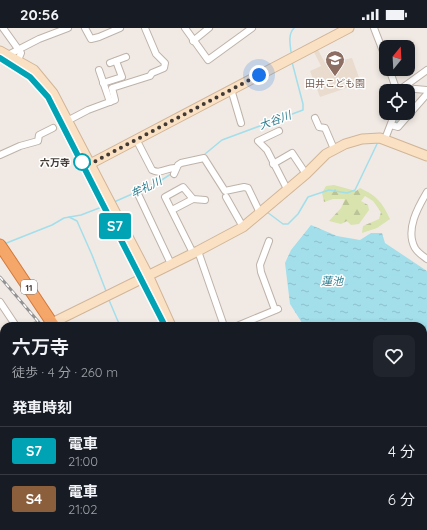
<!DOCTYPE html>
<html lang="ja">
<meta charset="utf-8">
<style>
body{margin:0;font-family:Quicksand,"Noto Sans JP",sans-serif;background:#20242c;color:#f1f3f6;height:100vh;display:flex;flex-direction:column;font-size:15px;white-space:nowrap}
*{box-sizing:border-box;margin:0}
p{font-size:13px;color:#9ea1a6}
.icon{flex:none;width:22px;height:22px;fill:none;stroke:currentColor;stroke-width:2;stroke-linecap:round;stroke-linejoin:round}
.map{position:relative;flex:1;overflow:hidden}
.details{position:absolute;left:0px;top:294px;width:427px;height:208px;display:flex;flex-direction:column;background:#171b24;border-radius:12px 12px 0 0;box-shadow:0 2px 6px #0003}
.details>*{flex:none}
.badge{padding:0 8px;border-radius:3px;font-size:14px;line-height:26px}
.needle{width:26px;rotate:18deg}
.controls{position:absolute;left:379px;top:12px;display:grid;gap:8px}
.controls a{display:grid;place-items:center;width:36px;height:36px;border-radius:8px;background:#171b24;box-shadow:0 2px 6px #0003;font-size:20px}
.you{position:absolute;width:20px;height:20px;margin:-10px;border:3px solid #fff;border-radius:50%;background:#1a73e8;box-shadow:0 0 0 6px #1a73e833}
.map>.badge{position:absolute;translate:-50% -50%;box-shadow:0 0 0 2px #fff}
h2{padding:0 12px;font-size:15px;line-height:36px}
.round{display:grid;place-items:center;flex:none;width:42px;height:42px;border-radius:8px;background:#20242c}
.headline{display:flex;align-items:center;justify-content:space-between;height:68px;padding:0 12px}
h1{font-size:19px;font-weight:600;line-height:30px}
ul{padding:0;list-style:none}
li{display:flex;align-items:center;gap:12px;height:48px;padding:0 12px;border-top:1px solid #363941}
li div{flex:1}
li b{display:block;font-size:15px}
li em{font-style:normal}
li .badge{min-width:44px;font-weight:700;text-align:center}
.status{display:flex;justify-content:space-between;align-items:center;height:28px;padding:0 20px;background:#171b24;direction:ltr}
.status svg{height:11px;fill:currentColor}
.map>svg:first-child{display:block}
.education{fill:#e9dcce}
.forest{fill:url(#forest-firs)}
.water{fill:url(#water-ripples)}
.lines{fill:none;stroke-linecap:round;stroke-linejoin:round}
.stream{stroke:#a3deeb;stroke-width:1.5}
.street-casing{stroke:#beb3aa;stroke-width:8}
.secondary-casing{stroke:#d1b598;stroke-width:11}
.highway-casing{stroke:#d3793b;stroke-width:13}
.street{stroke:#fff;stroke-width:6}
.secondary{stroke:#fbe1c4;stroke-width:9}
.highway{stroke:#f5a76a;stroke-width:11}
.rail-casing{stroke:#939393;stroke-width:3}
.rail{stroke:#fff;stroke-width:1.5;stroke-dasharray:4.5;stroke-linecap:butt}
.line-casing{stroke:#fff;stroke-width:9}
.line{stroke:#00a3b4;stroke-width:6}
.walk{stroke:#423a34;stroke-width:4;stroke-dasharray:0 7.2}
.stop-dot{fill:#fff;stroke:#00a3b4;stroke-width:2}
.labels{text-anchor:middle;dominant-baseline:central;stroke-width:3;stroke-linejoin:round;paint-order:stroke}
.shield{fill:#fff;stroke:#7b7571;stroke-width:1}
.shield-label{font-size:9px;font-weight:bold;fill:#423a34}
.education-label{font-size:10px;fill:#785e54;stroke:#fff}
.stop-label{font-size:10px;font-weight:bold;fill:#423a34;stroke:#fff;text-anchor:end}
.water-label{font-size:11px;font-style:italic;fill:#2f7e90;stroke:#fff}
</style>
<div class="status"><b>20:56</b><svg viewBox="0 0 49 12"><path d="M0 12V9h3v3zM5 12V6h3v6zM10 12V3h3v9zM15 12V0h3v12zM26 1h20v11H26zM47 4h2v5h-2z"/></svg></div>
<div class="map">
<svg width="427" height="502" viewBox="0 0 427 502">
<defs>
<pattern id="forest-firs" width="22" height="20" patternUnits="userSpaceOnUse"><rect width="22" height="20" fill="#d8e3ae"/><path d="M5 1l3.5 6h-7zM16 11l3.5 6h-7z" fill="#bbc496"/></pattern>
<pattern id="water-ripples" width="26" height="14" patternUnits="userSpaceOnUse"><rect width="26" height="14" fill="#a3deeb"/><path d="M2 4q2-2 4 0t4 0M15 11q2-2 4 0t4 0" fill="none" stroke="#8ebfca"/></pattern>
</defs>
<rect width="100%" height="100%" fill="#f1eae4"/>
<!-- education -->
<polygon class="education" points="317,20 325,35 342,29 343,32 352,30 361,55 320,69 310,43 321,38 313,22"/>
<!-- forest -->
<g class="forest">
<path d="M334,157L356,163L360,160C377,168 382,174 390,191L377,200L362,205L363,198L379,191L381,184L373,173L365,168L361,173L368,177L369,182L359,196L351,197L347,193L341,196L329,193L341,180L345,171H333L324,174L322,165L326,158Z"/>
<polygon points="423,387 425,389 424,406 427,406 427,455 423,458"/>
</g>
<!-- water -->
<polygon class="water" points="311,197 337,208 360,212 371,205 382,205 385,215 427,243 427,342 423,340 423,298 304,298 290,276 285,235 291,222"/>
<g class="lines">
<!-- stream -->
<g class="stream">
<path d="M291,24C290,16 288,6 294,0"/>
<polyline points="396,96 398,90"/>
<polyline points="205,128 205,126 222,112 303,82 303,76 292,34"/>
<polyline points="114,174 157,155 171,146"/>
<polyline points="267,184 283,196 288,196 298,186 308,169 329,162 347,165 355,162 377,116"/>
<polyline points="69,189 77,193 92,227 106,263"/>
<polyline points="4,216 52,197 64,190 81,187 107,177"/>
<polyline points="109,272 120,298"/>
<polyline points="210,498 212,502"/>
<polyline points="366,499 383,499"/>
</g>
<!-- street casing -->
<g class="street-casing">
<g id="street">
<polyline points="3,0 21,25 18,32"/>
<polyline points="85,0 91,11 99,9 120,0"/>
<polyline points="185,0 208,32 252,0"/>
<polyline points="374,0 386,31"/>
<polyline points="193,13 209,0"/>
<polyline points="0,31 39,11 68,0"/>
<polyline points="110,35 126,29"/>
<polyline points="389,41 397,63"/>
<polyline points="99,42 110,74"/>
<polyline points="103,55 122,49 116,33"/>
<polyline points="404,60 427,62"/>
<polyline points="231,61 241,95"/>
<polyline points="398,63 427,42"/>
<polyline points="315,90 319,99 325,100 334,121"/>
<polyline points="67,93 88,82 115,72 112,60 150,48 152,45 164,40 165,35 156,26 145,0"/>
<polyline points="391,97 398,99 427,66"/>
<polyline points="279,103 258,113 267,122 287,161"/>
<path d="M136,111L152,142C161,147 167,139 176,140"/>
<polyline points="385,111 395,85"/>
<polyline points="0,127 20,118 38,113 39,107 53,100"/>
<polyline points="273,136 292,125 306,146"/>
<polyline points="174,146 178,137 181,135 204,130 225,163 244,159 248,160 260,185"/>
<path d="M427,164C418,179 405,202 415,220C418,225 423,228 427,231"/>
<polyline points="138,166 171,236"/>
<polyline points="226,169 243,199"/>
<polyline points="172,182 193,171"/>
<polyline points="269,213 260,237 261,244 275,282"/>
<polyline points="198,223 224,298"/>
<polyline points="193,225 165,169 183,159 193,171 205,172"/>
<polyline points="0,274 16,298"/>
<polyline points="34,298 36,297"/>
<polyline points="237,298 278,281"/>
<polyline points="0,307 4,305"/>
<polyline points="0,363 4,362"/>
<polyline points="423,383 427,387"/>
<polyline points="0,432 4,434"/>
<polyline points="0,449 4,448"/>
<polyline points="0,482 4,481"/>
<polyline points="53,498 55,502"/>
<polyline points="122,498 124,502"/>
<polyline points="294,498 298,502"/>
<polyline points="335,499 361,500 367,502 427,501"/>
<polyline points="36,502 42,498"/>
</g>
</g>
<!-- secondary casing -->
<g class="secondary-casing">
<g id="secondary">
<polyline points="0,23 34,42 53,65 148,247 171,298"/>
<polyline points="90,136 349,0"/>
<polyline points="52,295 198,223 243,199 306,146 326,126 345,116 362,111 380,110 427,128"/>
<polyline points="271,498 273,502"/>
</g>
</g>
<!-- highway casing -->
<g class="highway-casing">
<g id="highway">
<polyline points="0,217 54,298"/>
<polyline points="183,498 186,502"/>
</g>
</g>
<!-- street -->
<use href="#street" class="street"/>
<!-- secondary -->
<use href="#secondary" class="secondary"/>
<!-- highway -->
<use href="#highway" class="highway"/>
<!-- rail casing -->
<g class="rail-casing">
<g id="rail">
<polyline points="0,30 30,49 48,69 165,298"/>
<polyline points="0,249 42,298"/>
<polyline points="170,498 173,502"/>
<polyline points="265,498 267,502"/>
</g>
</g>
<!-- rail -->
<use href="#rail" class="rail"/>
</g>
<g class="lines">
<!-- line casing -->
<g class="line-casing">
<polyline id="line" points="0,30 30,49 48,69 165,298"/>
</g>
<!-- line -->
<use href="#line" class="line"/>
<!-- walk -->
<polyline class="walk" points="82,134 90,136 259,47"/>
</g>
<!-- icons -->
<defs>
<g id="school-pin" transform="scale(1)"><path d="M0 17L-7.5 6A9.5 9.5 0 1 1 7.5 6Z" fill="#8d6e63" stroke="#fff"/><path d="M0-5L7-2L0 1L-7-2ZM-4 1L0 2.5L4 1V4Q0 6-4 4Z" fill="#fff"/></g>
</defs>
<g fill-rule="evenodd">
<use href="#school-pin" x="335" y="32"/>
</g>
<!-- markers -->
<circle class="stop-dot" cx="82" cy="134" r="8"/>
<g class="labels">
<!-- shield labels -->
<rect class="shield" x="21" y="252" width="16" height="14" rx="3"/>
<g class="shield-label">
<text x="29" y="259">11</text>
</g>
<!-- education labels -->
<g class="education-label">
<text x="335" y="55">田井こども園</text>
</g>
<!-- stop labels -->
<g class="stop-label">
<text x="70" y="134">六万寺</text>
</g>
<!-- water labels -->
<g class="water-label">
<text transform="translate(275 92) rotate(-20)">大谷川</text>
<text transform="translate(146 159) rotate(-26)">牟礼川</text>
<text x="332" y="253">蓮池</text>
</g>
</g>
</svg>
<div class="controls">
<a><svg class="needle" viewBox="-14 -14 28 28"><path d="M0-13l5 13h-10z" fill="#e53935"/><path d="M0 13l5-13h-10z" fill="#9ea1a6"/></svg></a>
<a><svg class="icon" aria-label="locate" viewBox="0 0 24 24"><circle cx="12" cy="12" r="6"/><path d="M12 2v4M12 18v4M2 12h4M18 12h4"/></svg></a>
</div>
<div class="you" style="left:259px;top:47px"></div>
<b class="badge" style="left:115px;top:198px;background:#00a3b4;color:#fff">S7</b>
<section class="details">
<div class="headline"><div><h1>六万寺</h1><p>徒歩 · 4 分 · 260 m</p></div><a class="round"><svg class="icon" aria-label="heart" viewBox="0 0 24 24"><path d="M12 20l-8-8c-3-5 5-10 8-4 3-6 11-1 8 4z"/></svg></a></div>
<h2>発車時刻</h2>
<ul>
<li><span class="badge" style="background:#00a3b4;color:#fff">S7</span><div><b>電車</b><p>21:00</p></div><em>4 分</em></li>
<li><span class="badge" style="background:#8b5e3c;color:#fff">S4</span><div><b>電車</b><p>21:02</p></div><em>6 分</em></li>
</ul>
</section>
</div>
